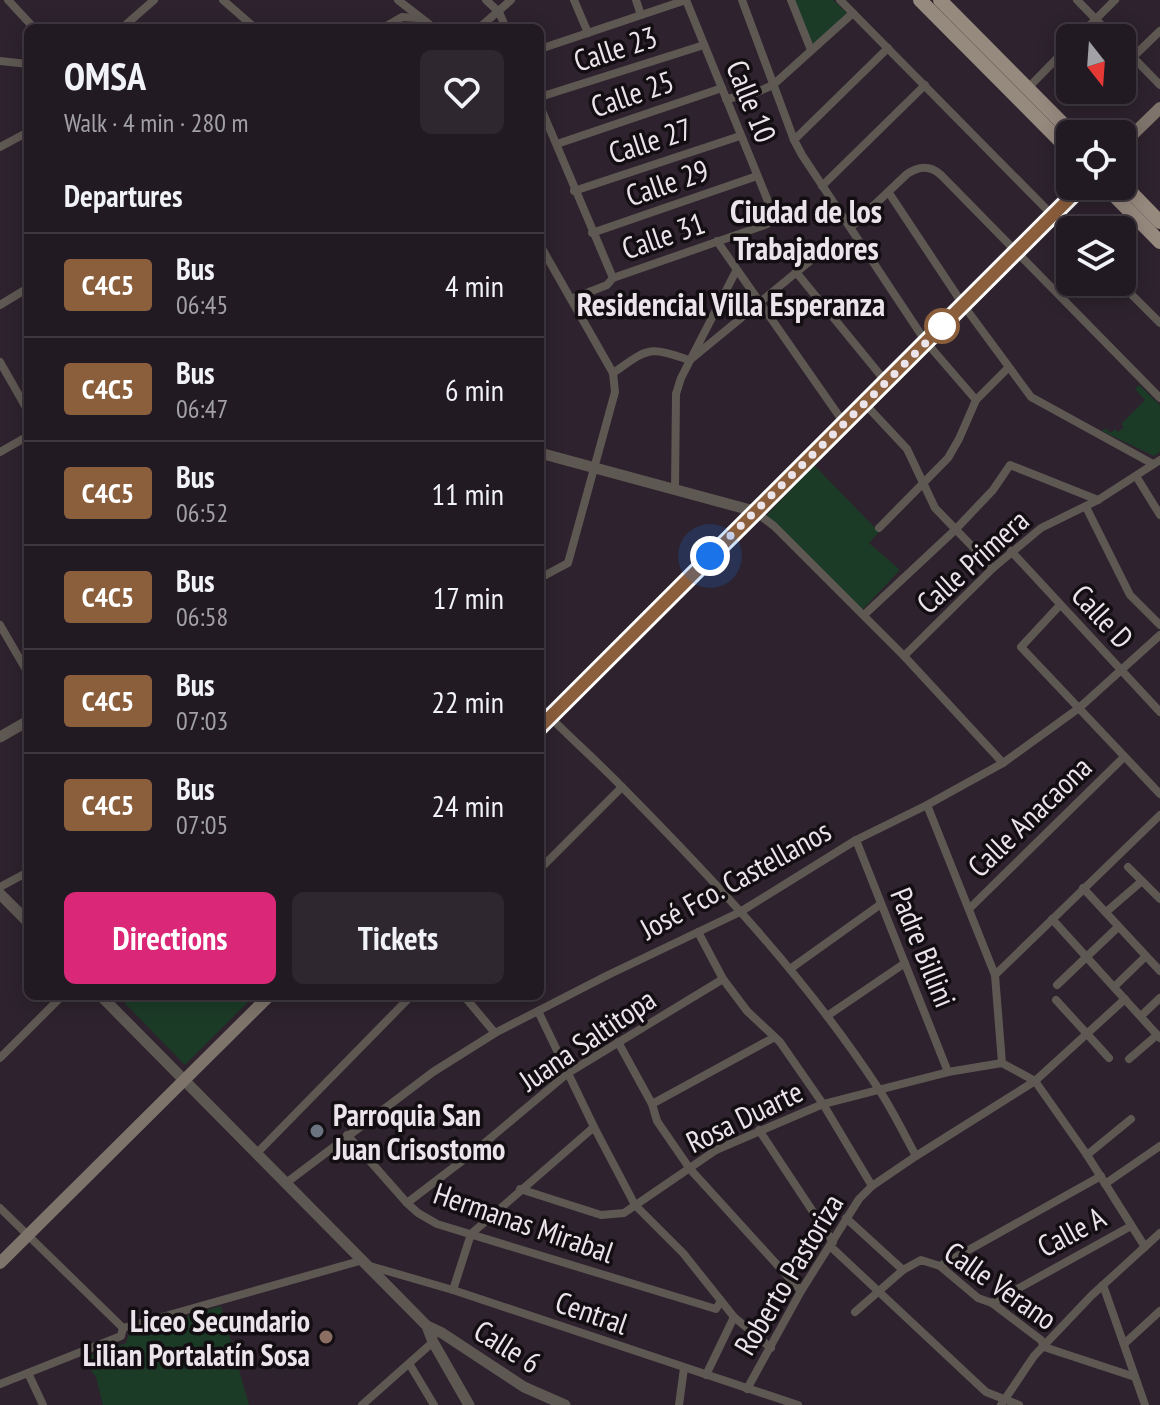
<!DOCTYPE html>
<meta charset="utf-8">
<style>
body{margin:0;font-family:"PT Sans Narrow",sans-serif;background:#2e272f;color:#f1f3f6;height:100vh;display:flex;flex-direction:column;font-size:30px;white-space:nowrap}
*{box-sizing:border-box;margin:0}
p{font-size:26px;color:#a2a1a5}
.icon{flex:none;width:44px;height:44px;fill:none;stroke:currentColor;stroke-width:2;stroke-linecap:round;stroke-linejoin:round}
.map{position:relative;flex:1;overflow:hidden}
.panel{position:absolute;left:24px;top:24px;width:520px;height:976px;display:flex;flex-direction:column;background:#221a22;border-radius:12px;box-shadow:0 4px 20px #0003,0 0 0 2px #3f3840}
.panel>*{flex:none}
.badge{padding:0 16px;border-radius:6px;font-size:28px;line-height:52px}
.needle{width:52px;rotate:163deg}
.buttons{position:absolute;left:1056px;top:24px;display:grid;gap:16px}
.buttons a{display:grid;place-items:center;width:80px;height:80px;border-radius:12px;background:#221a22;box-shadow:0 4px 20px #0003,0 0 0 2px #3f3840;font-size:40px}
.you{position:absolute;width:40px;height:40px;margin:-20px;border:6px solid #fff;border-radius:50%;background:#1a73e8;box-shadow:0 0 0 12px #1a73e833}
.map>.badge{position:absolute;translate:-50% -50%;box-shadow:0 0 0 4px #fff}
h2{padding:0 40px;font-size:30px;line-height:72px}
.round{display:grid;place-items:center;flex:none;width:84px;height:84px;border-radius:12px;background:#2e272f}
.head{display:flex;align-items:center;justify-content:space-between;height:136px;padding:0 40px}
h1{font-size:38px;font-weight:600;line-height:60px}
.primary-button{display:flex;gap:16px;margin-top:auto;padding:16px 40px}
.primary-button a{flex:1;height:92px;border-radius:12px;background:#db2777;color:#fff;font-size:32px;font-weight:600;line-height:92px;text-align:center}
.primary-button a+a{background:#2e272f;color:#f1f3f6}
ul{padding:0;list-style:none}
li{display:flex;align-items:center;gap:24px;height:104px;padding:0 40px;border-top:2px solid #3f3840}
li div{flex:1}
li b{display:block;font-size:30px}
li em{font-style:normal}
li .badge{min-width:88px;font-weight:700;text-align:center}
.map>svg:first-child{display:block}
.green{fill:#1c3b27}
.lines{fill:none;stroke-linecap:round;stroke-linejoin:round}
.minor{stroke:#5e5853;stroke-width:8}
.tertiary{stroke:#5e5853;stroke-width:11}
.secondary{stroke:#7e746b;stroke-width:12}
.primary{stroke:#96897e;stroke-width:14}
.line-casing{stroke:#fff;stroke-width:18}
.line{stroke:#8b5e3c;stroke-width:12}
.walk{stroke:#ece4eb;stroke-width:8;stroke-dasharray:0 14.4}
.stop-dot{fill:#fff;stroke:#8b5e3c;stroke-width:4}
.worship-dot{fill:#6b7280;stroke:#130e12;stroke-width:3}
.education-dot{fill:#8d6e63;stroke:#130e12;stroke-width:3}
.labels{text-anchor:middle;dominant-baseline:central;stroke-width:7;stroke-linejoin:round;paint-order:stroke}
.street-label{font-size:30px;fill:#ece4eb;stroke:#130e12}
.poi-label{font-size:30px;font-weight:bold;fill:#ece4eb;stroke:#130e12;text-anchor:start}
.neighbourhood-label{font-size:32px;font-weight:bold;fill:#ece4eb;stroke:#130e12}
</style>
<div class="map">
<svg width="1160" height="1405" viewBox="0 0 1160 1405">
<rect width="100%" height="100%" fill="#2d222d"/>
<!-- green -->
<g class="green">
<polygon points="795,0 833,0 851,17 816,49 796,13"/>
<polygon points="1139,385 1160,405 1160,452 1154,456 1102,431 1105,428 1111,433 1115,429 1118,432 1124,427 1121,424 1145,400 1135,389"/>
<polygon points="814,465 879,532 869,543 900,570 861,611 766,516"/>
<polygon points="118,996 254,996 185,1065"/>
<polygon points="221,1306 249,1405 103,1405 96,1377 82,1358 126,1343 129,1333"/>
</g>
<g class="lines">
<!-- minor -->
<g class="minor">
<polyline points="8,0 34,28"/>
<polyline points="223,0 255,28"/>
<polyline points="398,0 434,28"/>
<polyline points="486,0 499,12 506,28"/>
<polyline points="574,0 588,33"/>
<polyline points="636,0 641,15"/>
<polyline points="742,0 794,140 802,155 926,342 976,400"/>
<polyline points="791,0 811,50"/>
<polyline points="840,0 1070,233"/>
<polyline points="1077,0 1114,38"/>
<polyline points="122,28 154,0"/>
<polyline points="383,28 402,17 418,18"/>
<polyline points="479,28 511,0"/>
<polyline points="1077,38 1115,0"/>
<polyline points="1122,46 1160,85"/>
<polyline points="540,49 686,0 774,216 771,222 765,225 613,278 607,285 571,299"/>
<polyline points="1133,57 1160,31"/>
<polyline points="0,61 28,64"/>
<polyline points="1028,88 1070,45"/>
<polyline points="540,97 704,45"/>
<polyline points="726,99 753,94 773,85 853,13"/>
<polyline points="540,106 613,278"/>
<polyline points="794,140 888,48"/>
<polyline points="557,144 722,88"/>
<polyline points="0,147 28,132"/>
<polyline points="822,186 925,85"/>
<polyline points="574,191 740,136"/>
<polyline points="889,193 964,306 1031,397 1153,464"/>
<path d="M851,227L907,174C919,166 930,165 941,175L1160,398"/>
<polyline points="592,233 757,176"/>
<polyline points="717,241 844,423"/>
<polyline points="540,245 613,373 615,392 568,563 540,578"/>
<polyline points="796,272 886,382"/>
<polyline points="1119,282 1160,323"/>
<polyline points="0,305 28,288"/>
<polyline points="690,360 821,252"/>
<polyline points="0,362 28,411"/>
<path d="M613,373C649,348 647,346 689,360"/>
<polyline points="864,403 907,449 935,508 993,568"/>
<polyline points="0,452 28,436"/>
<polyline points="1136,476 1160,515"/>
<polyline points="675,489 676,394 681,378 736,271"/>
<polyline points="1086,507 1130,595 1160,625"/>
<polyline points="754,511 774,526 904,656 1003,763"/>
<polyline points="879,528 948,458 959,439 976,400 1008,368"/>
<polyline points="1011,551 1160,712"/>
<polyline points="1060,605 1021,647 1160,794"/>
<polyline points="864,615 955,530 993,490 1010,465 1098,500"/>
<polyline points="0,625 28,673"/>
<polyline points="904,656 993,568 1041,528 1098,500 1160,460"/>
<path d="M540,707C567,735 596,760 623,788C715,881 806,978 878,1088C892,1109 904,1134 916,1156"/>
<polyline points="927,805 995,975 1002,1063 1035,1081 1087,1155 1145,1247"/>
<polyline points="856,840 948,1072"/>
<polyline points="1128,867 1160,899"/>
<polyline points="540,869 622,787"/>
<polyline points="0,887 28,872"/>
<polyline points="1083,888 1160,971"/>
<polyline points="969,909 1123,758"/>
<polyline points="1106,912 1142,881"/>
<polyline points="1052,919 1160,1038"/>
<polyline points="698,932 723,979 747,1011 780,1042 823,1104 872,1186"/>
<polyline points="790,969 881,904"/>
<polyline points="995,975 1160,815"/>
<polyline points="1057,985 1118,927"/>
<polyline points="1114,987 1146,956"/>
<polyline points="464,996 495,1033"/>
<polyline points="1056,1000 1109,1058"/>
<polyline points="538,1011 594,1127 635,1205 683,1253 734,1317 771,1348"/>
<polyline points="827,1016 905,963"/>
<polyline points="1141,1016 1160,998"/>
<polyline points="618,1042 652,1104 657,1121 690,1169 801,1291"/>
<polyline points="0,1058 62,996"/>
<polyline points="1129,1059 1157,1035"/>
<polyline points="652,1104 773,1038"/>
<polyline points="759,1130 833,1242"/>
<polyline points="347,1135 407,1203 418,1213 437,1224 716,1309 721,1301"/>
<polyline points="257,1153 411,996"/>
<polyline points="1087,1155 1131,1119"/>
<polyline points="286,1183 433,1072 495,1033 608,975 740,912 856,840 927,805 1003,763 1079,708 1160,635"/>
<polyline points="1105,1184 1160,1146"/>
<polyline points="520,1189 601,1215 624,1213 716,1150 823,1104 948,1072 1002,1063"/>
<polyline points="407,1203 475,1151 568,1073 723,979"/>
<polyline points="0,1208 123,1328"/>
<polyline points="846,1218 903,1270"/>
<polyline points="830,1246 986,1392 1019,1405"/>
<polyline points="370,1266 453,1290 798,1405"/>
<polyline points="940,1266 1101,1176"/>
<polyline points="1103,1285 1145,1405"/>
<polyline points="453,1290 471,1234 594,1127"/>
<polyline points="992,1303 1131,1226"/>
<polyline points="855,1312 903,1270 921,1260 940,1266 978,1298 992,1303 1041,1340 1044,1347 1135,1377"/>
<polyline points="1124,1344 1160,1311"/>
<polyline points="410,1365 434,1405"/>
<polyline points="28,1373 43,1405"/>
<polyline points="706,1375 734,1317"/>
<polyline points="0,1384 121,1336 123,1328 363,1260"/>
<polyline points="747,1389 801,1291 859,1199 872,1186 916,1156 1035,1081 1125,999"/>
<polyline points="362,1405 433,1342"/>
<polyline points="679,1405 684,1368"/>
<polyline points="1001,1405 1034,1356 1091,1296 1160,1233"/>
</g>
<!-- tertiary -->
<g class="tertiary">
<polyline points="540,453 754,511"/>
<polyline points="0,737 28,721"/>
<polyline points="0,894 28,922"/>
<polyline points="101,996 427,1326 433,1342 469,1405"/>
<polyline points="427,1326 442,1333 524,1387 565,1405"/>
</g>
<!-- secondary -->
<g class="secondary">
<polyline points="1122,145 1160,108"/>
<polyline points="540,726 1082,186"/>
<polyline points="0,1263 269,996"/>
</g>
<!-- primary -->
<g class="primary">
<polyline points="920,0 1070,151"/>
<polyline points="940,0 1073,134"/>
<polyline points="1122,183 1160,222"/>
<polyline points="1105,186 1160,242"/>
</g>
</g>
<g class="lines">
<!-- line casing -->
<g class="line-casing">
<polyline id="line" points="540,727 1082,186"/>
</g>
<!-- line -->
<use href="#line" class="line"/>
<!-- walk -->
<polyline class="walk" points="710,556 945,324 942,326"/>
</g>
<!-- markers -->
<circle class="stop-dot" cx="942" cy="326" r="16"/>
<circle class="worship-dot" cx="317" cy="1131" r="8"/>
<circle class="education-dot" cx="326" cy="1337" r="8"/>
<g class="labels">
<!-- street labels -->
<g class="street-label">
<text transform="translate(615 48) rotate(-18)">Calle 23</text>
<text transform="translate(632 93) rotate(-19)">Calle 25</text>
<text transform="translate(752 101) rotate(68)">Calle 10</text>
<text transform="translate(650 140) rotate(-18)">Calle 27</text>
<text transform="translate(667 182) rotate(-19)">Calle 29</text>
<text transform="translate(663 235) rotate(-19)">Calle 31</text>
<text transform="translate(972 561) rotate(-42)">Calle Primera</text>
<text transform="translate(1103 616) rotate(47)">Calle D</text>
<text transform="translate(1029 816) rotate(-44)">Calle Anacaona</text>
<text transform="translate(735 879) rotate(-29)">José Fco. Castellanos</text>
<text transform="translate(924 947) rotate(68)">Padre Billini</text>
<text transform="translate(587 1039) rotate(-34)">Juana Saltitopa</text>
<text transform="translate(744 1116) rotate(-26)">Rosa Duarte</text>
<text transform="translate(524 1222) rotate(19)">Hermanas Mirabal</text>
<text transform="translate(1071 1231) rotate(-28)">Calle A</text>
<text transform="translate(788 1274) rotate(-59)">Roberto Pastoriza</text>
<text transform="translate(1001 1285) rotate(35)">Calle Verano</text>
<text transform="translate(592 1312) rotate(19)">Central</text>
<text transform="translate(508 1346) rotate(32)">Calle 6</text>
</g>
<!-- poi labels -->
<g class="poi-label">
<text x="333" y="1114">Parroquia San<tspan x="333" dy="34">Juan Crisostomo</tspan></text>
<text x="310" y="1320" text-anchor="end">Liceo Secundario<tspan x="310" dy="34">Lilian Portalatín Sosa</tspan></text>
</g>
<!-- neighbourhood labels -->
<g class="neighbourhood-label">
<text x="806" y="211">Ciudad de los<tspan x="806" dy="37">Trabajadores</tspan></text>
<text x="731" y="304">Residencial Villa Esperanza</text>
</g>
</g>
</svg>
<div class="buttons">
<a><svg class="needle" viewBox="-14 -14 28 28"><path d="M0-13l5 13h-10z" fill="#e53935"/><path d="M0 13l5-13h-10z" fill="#a2a1a5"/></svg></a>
<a><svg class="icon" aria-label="locate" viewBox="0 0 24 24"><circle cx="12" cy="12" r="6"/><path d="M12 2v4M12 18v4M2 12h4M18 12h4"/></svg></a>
<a><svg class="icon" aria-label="layers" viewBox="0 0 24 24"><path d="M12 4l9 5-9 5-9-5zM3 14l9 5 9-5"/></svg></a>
</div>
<div class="you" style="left:710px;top:556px"></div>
<section class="panel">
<div class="head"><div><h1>OMSA</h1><p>Walk · 4 min · 280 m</p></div><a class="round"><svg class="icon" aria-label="heart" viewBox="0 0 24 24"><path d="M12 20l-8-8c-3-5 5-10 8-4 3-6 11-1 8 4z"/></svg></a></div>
<h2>Departures</h2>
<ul>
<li><span class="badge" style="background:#8b5e3c;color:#fff">C4C5</span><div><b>Bus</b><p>06:45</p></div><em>4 min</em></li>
<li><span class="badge" style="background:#8b5e3c;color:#fff">C4C5</span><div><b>Bus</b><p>06:47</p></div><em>6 min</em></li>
<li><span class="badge" style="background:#8b5e3c;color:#fff">C4C5</span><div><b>Bus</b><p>06:52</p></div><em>11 min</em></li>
<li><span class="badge" style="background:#8b5e3c;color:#fff">C4C5</span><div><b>Bus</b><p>06:58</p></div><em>17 min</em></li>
<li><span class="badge" style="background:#8b5e3c;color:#fff">C4C5</span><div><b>Bus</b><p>07:03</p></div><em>22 min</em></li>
<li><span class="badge" style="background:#8b5e3c;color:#fff">C4C5</span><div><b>Bus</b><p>07:05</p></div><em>24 min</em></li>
</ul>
<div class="primary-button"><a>Directions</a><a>Tickets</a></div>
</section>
</div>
